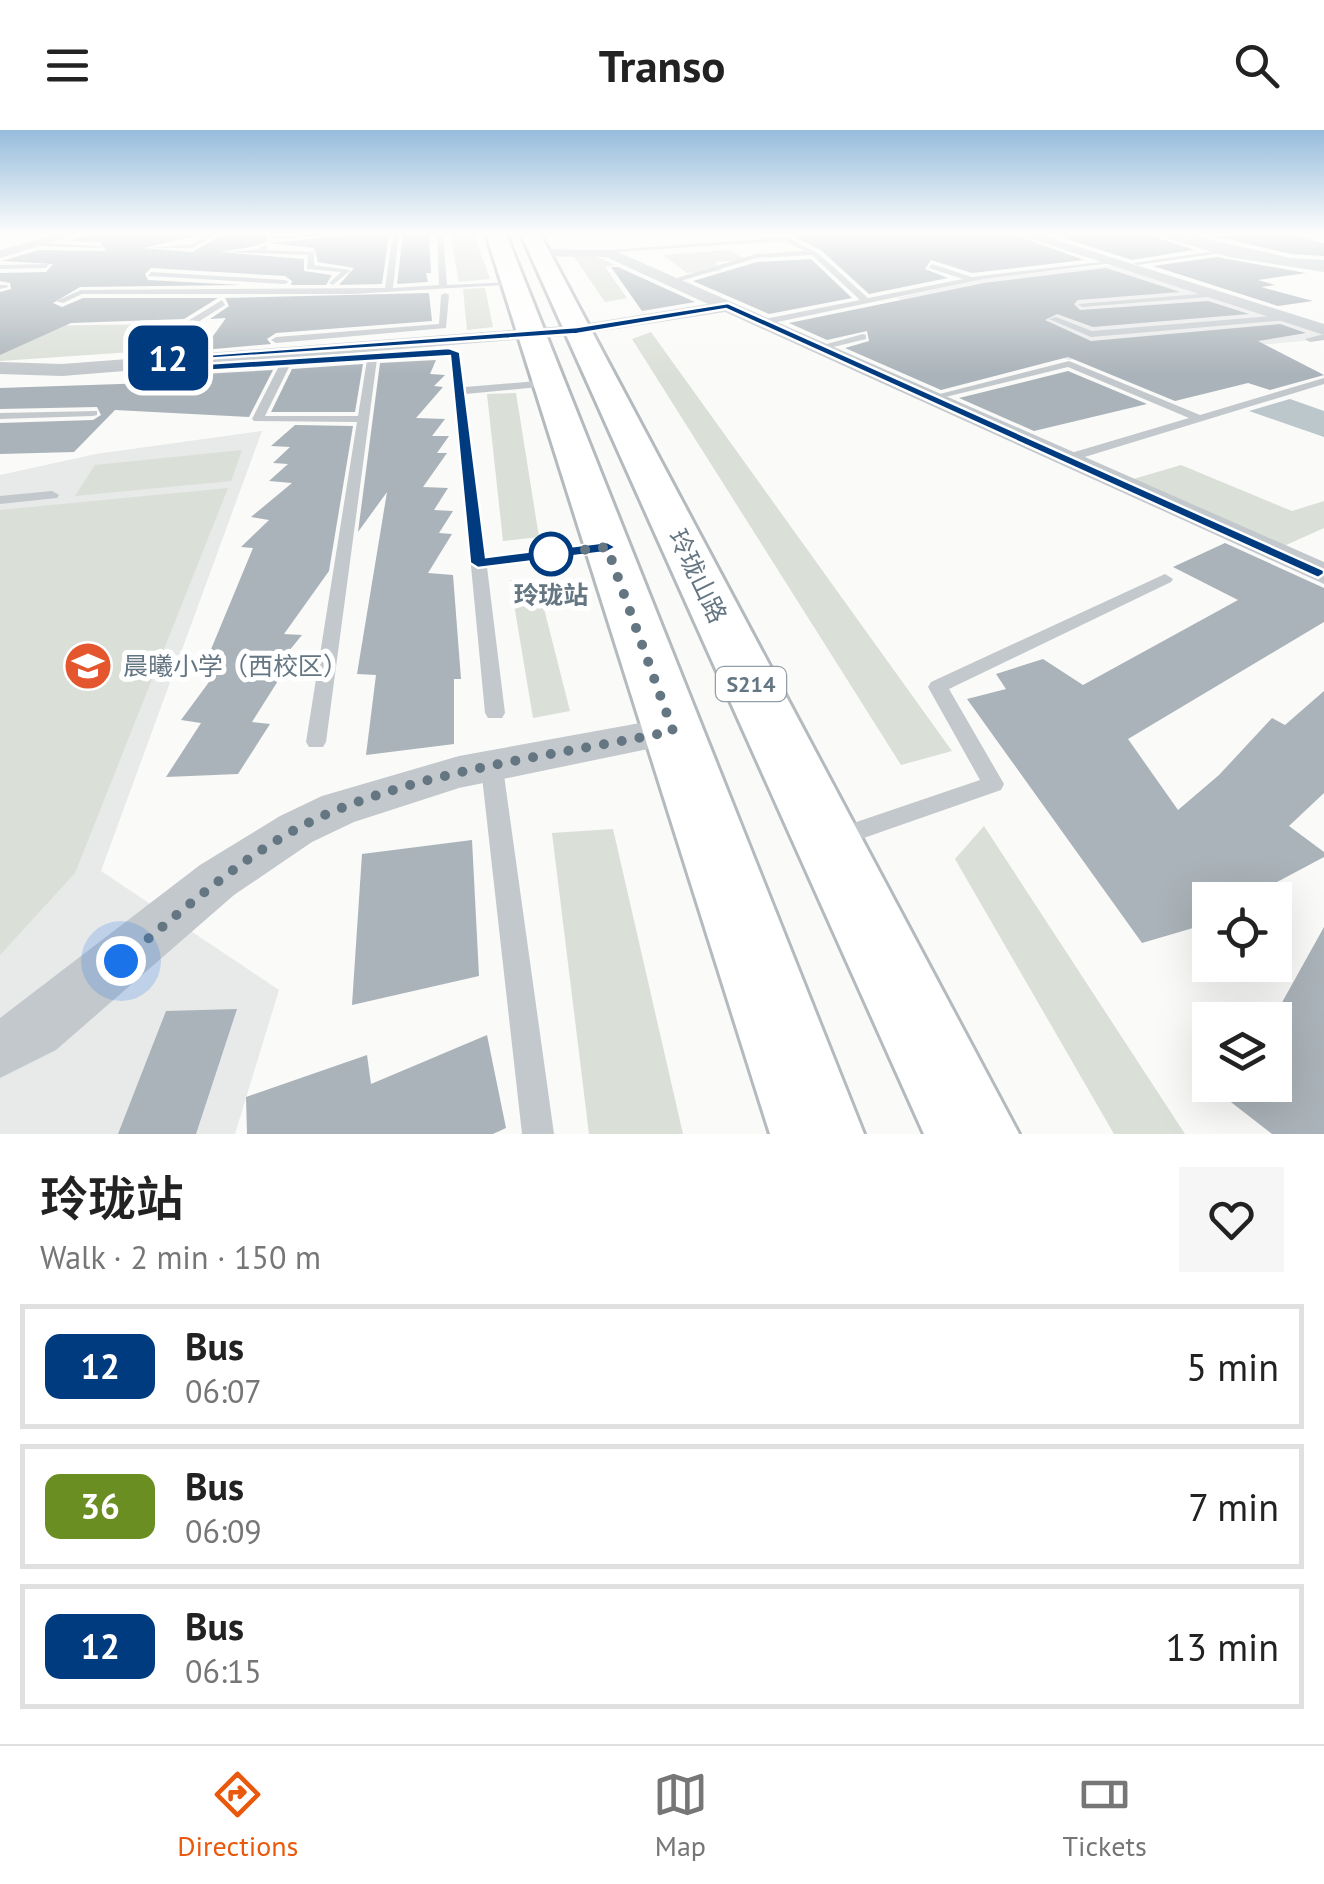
<!DOCTYPE html>
<meta charset="utf-8">
<style>
body{margin:0;font-family:"PT Sans","Noto Sans SC",sans-serif;background:#f6f6f6;color:#222;height:100vh;display:flex;flex-direction:column;font-size:38px;white-space:nowrap}
*{box-sizing:border-box;margin:0}
p{font-size:32px;color:#767676}
.icon{flex:none;width:55px;height:55px;fill:none;stroke:currentColor;stroke-width:2;stroke-linecap:round;stroke-linejoin:round}
.map{position:relative;height:1004px;overflow:hidden}
.details{display:flex;flex-direction:column;background:#fff;flex:1}
.details>*{flex:none}
.badge{padding:0 20px;border-radius:15px;font-size:35px;line-height:65px}
.buttons{position:absolute;left:1192px;top:752px;display:grid;gap:20px}
.buttons a{display:grid;place-items:center;width:100px;height:100px;border-radius:0px;background:#fff;box-shadow:0 10px 40px #0002;font-size:50px}
.you{position:absolute;width:50px;height:50px;margin:-25px;border:8px solid #fff;border-radius:50%;background:#1a73e8;box-shadow:0 0 0 15px #1a73e833}
.map>.badge{position:absolute;translate:-50% -50%;box-shadow:0 0 0 5px #fff}
.round{display:grid;place-items:center;flex:none;width:105px;height:105px;border-radius:0px;background:#f6f6f6}
.summary{display:flex;align-items:center;justify-content:space-between;height:170px;padding:0 40px}
h1{font-size:48px;font-weight:600;line-height:75px}
ul{padding:0;list-style:none}
li{display:flex;align-items:center;gap:30px;height:125px;margin:0 20px 15px;padding:0 20px;border:5px solid #e0e0e0;border-radius:0px}
li div{flex:1}
li b{display:block;font-size:38px}
li em{font-style:normal}
li .badge{min-width:110px;font-weight:700;text-align:center}
header{display:flex;justify-content:space-between;align-items:center;height:130px;padding:0 40px;background:#fff;font-size:45px;font-weight:600}
.menu{display:flex;justify-content:space-around;align-items:center;height:140px;border-top:2px solid #e0e0e0;background:#fff;font-size:28px;color:#767676}
.menu a{display:grid;justify-items:center;gap:5px}
.menu .active{color:#ea580c}
.map>svg:first-child{display:block}
.built{fill:#e8e9e9}
.green{fill:#dadfd7}
.water{fill:#bbc7cb}
.building{fill:#aab3b9}
.lines{fill:none;stroke-linecap:round;stroke-linejoin:round}
.primary-casing{stroke:#b5babe;stroke-width:6}
.lane{fill:#c3c8cc;fill-rule:evenodd}
.street{fill:#c3c8cc;fill-rule:evenodd}
.primary{fill:#fff;fill-rule:evenodd}
.line{fill:#003b80;stroke:#fff;stroke-width:2.5}
.walk{stroke:#657683;stroke-width:10;stroke-dasharray:0 18}
.stop-dot{fill:#fff;stroke:#003b80;stroke-width:5}
.labels{text-anchor:middle;dominant-baseline:central;stroke-width:10;stroke-linejoin:round;paint-order:stroke}
.shield{fill:#fff;stroke:#939fa8;stroke-width:2.5}
.shield-label{font-size:22px;font-weight:bold;fill:#657683}
.street-label{font-size:25px;fill:#657683;stroke:#fff}
.stop-label{font-size:25px;font-weight:bold;fill:#657683;stroke:#fff}
.poi-label{font-size:25px;fill:#657683;stroke:#fff;text-anchor:start}
</style>
<header><svg class="icon" aria-label="menu" viewBox="0 0 24 24"><path d="M4 6h16M4 12h16M4 18h16"/></svg>Transo<svg class="icon" aria-label="search" viewBox="0 0 24 24"><circle cx="10" cy="10" r="6"/><path d="M15 15l6 6"/></svg></header>
<div class="map">
<svg width="1324" height="1004" viewBox="0 0 1324 1004">
<rect width="100%" height="100%" fill="#fafaf8"/>
<!-- built -->
<g class="built">
<polygon points="1116,135 1324,203 1324,209 1225,218 1127,219 1069,230 896,168 984,148"/>
<polygon points="262,301 101,741 279,860 235,1004 0,1004 0,345 96,324"/>
</g>
<!-- green -->
<g class="green">
<polygon points="450,104 474,104 490,149 459,152"/>
<polygon points="729,120 746,130 715,132 721,141 687,143 663,125"/>
<polygon points="589,124 616,135 605,137 627,168 605,172 573,125"/>
<polygon points="485,158 493,197 467,200 463,159"/>
<polygon points="167,194 143,218 132,222 0,231 0,203 14,196"/>
<polygon points="651,202 952,621 901,635 632,209"/>
<polygon points="516,263 539,407 503,411 487,264"/>
<polygon points="242,320 231,351 75,366 95,335"/>
<polygon points="1181,335 1292,381 1324,371 1324,398 1284,416 1130,350"/>
<polygon points="228,358 75,743 0,825 0,380"/>
<polygon points="510,450 537,451 570,581 533,588"/>
<polygon points="984,696 1185,1004 1114,1004 955,729"/>
<polygon points="613,699 683,1004 589,1004 552,703"/>
</g>
<!-- water -->
<polygon class="water" points="1290,269 1324,281 1324,307 1249,281"/>
<!-- building -->
<g class="building">
<polygon points="268,104 266,112 255,116 220,122 304,129 304,141 332,145 326,155 291,155 292,151 285,146 151,138 145,144 148,150 241,155 80,157 53,173 62,177 83,168 218,168 184,189 71,193 0,225 0,162 11,159 10,153 0,151 0,143 46,142 53,134 2,131 39,120 106,121 100,112 69,111 88,105 199,105 144,118 192,122 222,105"/>
<polygon points="361,104 389,104 382,154 339,155 354,138 318,132 314,118 268,113"/>
<polygon points="403,104 429,104 431,143 426,143 428,152 397,154"/>
<polygon points="789,104 1012,104 1084,130 972,143 931,130 925,139 948,148 869,164 822,121"/>
<polygon points="1051,104 1147,104 1194,120 1132,130"/>
<polygon points="1285,104 1324,113 1324,126 1291,124 1213,106"/>
<polygon points="1217,127 1306,143 1258,150 1275,155 1261,157 1313,171 1278,176 1153,136"/>
<polygon points="811,129 852,168 769,184 693,151 757,132"/>
<polygon points="611,137 618,137 695,172 642,181"/>
<polygon points="1106,138 1180,162 1078,170 1074,174 1080,180 1208,171 1249,184 1093,197 1057,184 1045,190 1091,211 1280,194 1306,203 1258,211 1324,245 1270,260 1248,253 1175,271 1068,227 941,260 845,218 869,211 867,201 827,210 789,193 984,153"/>
<polygon points="429,163 432,191 276,203 267,209 271,214 203,220 226,188 210,189 229,176 225,168"/>
<polygon points="436,230 430,244 445,245 434,256 443,257 416,288 445,289 432,306 449,306 437,323 447,323 423,357 448,358 434,380 453,381 439,403 452,404 428,443 453,445 461,549 454,549 454,614 366,625 376,545 357,544 387,362 358,402 380,233"/>
<polygon points="363,234 355,282 271,282 292,239"/>
<polygon points="273,240 249,287 115,280 74,322 0,324 0,293 93,290 101,285 97,277 0,279 0,258 180,252 185,245"/>
<polygon points="1068,241 1147,274 1034,301 959,268"/>
<polygon points="295,295 353,296 329,441 284,504 302,505 271,543 283,543 252,592 270,594 238,644 166,647 201,593 181,590 226,529 207,529 253,418 241,417 269,390 251,387 292,353 269,351 288,334 273,333 290,317 271,316"/>
<polygon points="1225,413 1324,458 1324,492 1128,609 1178,680 1219,645 1272,588 1285,595 1324,561 1324,663 1289,696 1324,722 1324,727 1243,770 1210,770 1210,793 1142,813 967,569 1006,559 996,544 1043,529 1083,555 1238,470 1173,437"/>
<polygon points="472,710 479,846 352,875 362,724"/>
<polygon points="1324,797 1324,1004 1272,1004 1209,955 1275,955 1275,885"/>
<polygon points="237,879 196,1004 118,1004 166,881"/>
<polygon points="487,905 506,998 493,1004 247,1004 246,967 367,925 371,954"/>
</g>
<g class="lines">
<!-- primary casing -->
<g class="primary-casing">
<g id="primary">
<polygon points="486,104 506,104 864,1004 770,1004"/>
<polygon points="521,104 540,104 1019,1004 924,1004"/>
</g>
</g>
<!-- lane -->
<g class="lane">
<polygon points="209,104 218,104 192,118 148,118 191,114"/>
<polygon points="315,104 357,104 268,109 271,107"/>
<polygon points="393,104 399,104 393,158 439,155 437,104 443,104 447,155 513,152 517,154 352,164 82,164 63,173 56,171 81,160 385,158"/>
<path d="M1186,104L1290,128L1324,130V134C1291,132 1210,124 1186,104Z"/>
<polygon points="786,107 819,124 868,168 963,149 929,138 932,134 972,147 1117,130 1121,132 983,149 763,195 760,190 860,170 812,125 756,128 674,153 667,151 756,124 805,121 785,111 600,123 597,121"/>
<polygon points="35,113 100,116 103,118 33,116"/>
<polygon points="265,115 268,117 265,120 314,122 314,135 351,140 333,155 329,153 341,142 307,139 308,125 224,122 256,120"/>
<polygon points="1223,120 1221,123 1137,135 1133,133"/>
<polygon points="49,134 46,138 0,139 0,135"/>
<polygon points="151,142 285,150 289,152 285,154 148,146"/>
<polygon points="0,155 7,155 8,157 0,159"/>
<polygon points="445,163 449,165 446,198 276,213 271,210 276,207 439,194 441,165"/>
<polygon points="1211,163 1208,167 1082,177 1078,174"/>
<path d="M222,170L225,175L171,209L156,226L188,236L449,218L461,224L465,257L549,250L554,253L549,256L466,264L486,427L607,412L615,417L607,422L487,437L505,583L502,588H488L485,583L451,226L377,229L326,612L323,617H309L306,612L357,292L254,291L252,289L279,236L187,242L152,230L143,232V228L165,205ZM367,230L358,286H265L290,235Z"/>
<polygon points="1284,185 1287,190 1091,207 1049,189 1056,187 1092,201"/>
<polygon points="863,204 866,205 866,209 821,220 816,217"/>
<polygon points="1324,204 1324,210 1310,212 1305,209"/>
<polygon points="1069,231 1200,285 1324,248 1324,254 1065,333 1059,329 1061,326 1189,288 1068,237 933,270 928,267"/>
<polygon points="97,281 97,285 93,286 0,289 0,283"/>
<polygon points="52,361 59,365 57,368 0,374 0,366"/>
<polygon points="1165,444 1173,449 1171,452 949,559 1004,654 1001,660 838,717 830,715 826,708 830,701 980,650 928,557 931,552"/>
<polygon points="492,630 500,632 503,638 554,1004 522,1004 481,638 484,632"/>
</g>
<!-- street -->
<g class="street">
<polygon points="57,104 79,104 0,128 0,120"/>
<polygon points="1016,104 1037,104 1324,194 1324,205"/>
<polygon points="1152,104 1175,104 1230,119 1324,134 1324,142 1229,127"/>
<polygon points="539,119 613,120 1324,432 1324,454 725,182 577,205 62,246 0,244 0,232 62,234 577,195 708,174 606,127 534,126"/>
<polygon points="673,587 687,591 693,601 687,611 459,658 354,692 312,712 234,765 56,920 0,948 0,888 200,735 280,686 322,666 459,626"/>
</g>
<!-- primary -->
<use href="#primary" class="primary"/>
</g>
<!-- sky -->
<linearGradient id="sky" x2="0" y2="1"><stop stop-color="#96bcdc"/><stop offset="0.42" stop-color="#fdfdfc"/><stop offset="1" stop-color="#fdfdfc" stop-opacity="0"/></linearGradient>
<rect width="1324" height="245" fill="url(#sky)"/>
<!-- line -->
<polygon class="line" points="728,173 1324,440 1324,444 1318,448 726,179 577,204 174,231 187,235 449,218 460,222 486,427 607,412 616,417 607,422 478,438 470,433 450,226 186,242 151,229 577,197"/>
<g class="lines">
<!-- walk -->
<path class="walk" d="M121,831C189,776 257,711 339,679C444,637 563,624 673,601L607,417L543,425L551,424"/>
</g>
<!-- icons -->
<defs>
<g id="school-disc" transform="scale(2.5)"><circle r="9.5" fill="#e4572e" stroke="#fff"/><path d="M0-5L7-2L0 1L-7-2ZM-4 1L0 2.5L4 1V4Q0 6-4 4Z" fill="#fff"/></g>
</defs>
<g fill-rule="evenodd">
<use href="#school-disc" x="88" y="536"/>
</g>
<!-- markers -->
<circle class="stop-dot" cx="551" cy="424" r="20"/>
<g class="labels">
<!-- shield labels -->
<rect class="shield" x="716" y="537" width="70" height="34" rx="8"/>
<g class="shield-label">
<text x="751" y="554">S214</text>
</g>
<!-- street labels -->
<g class="street-label">
<text transform="translate(698 446) rotate(64)">玲珑山路</text>
</g>
<!-- stop labels -->
<g class="stop-label">
<text x="551" y="465">玲珑站</text>
</g>
<!-- poi labels -->
<g class="poi-label">
<text x="123" y="536">晨曦小学（西校区）</text>
</g>
</g>
</svg>
<div class="buttons">
<a><svg class="icon" aria-label="locate" viewBox="0 0 24 24"><circle cx="12" cy="12" r="6"/><path d="M12 2v4M12 18v4M2 12h4M18 12h4"/></svg></a>
<a><svg class="icon" aria-label="layers" viewBox="0 0 24 24"><path d="M12 4l9 5-9 5-9-5zM3 14l9 5 9-5"/></svg></a>
</div>
<div class="you" style="left:121px;top:831px"></div>
<b class="badge" style="left:168px;top:228px;background:#003b80;color:#fff">12</b>
</div>
<section class="details">
<div class="summary"><div><h1>玲珑站</h1><p>Walk · 2 min · 150 m</p></div><a class="round"><svg class="icon" aria-label="heart" viewBox="0 0 24 24"><path d="M12 20l-8-8c-3-5 5-10 8-4 3-6 11-1 8 4z"/></svg></a></div>
<ul>
<li><span class="badge" style="background:#003b80;color:#fff">12</span><div><b>Bus</b><p>06:07</p></div><em>5 min</em></li>
<li><span class="badge" style="background:#6b8e23;color:#fff">36</span><div><b>Bus</b><p>06:09</p></div><em>7 min</em></li>
<li><span class="badge" style="background:#003b80;color:#fff">12</span><div><b>Bus</b><p>06:15</p></div><em>13 min</em></li>
</ul>
</section>
<nav class="menu">
<a class="active"><svg class="icon" aria-label="directions" viewBox="0 0 24 24"><path d="M12 3l9 9-9 9-9-9zM9 14v-3h6M13 9l2 2-2 2"/></svg>Directions</a>
<a><svg class="icon" aria-label="map" viewBox="0 0 24 24"><path d="M3 6l6-2 6 2 6-2v14l-6 2-6-2-6 2zM9 4v14M15 6v14"/></svg>Map</a>
<a><svg class="icon" aria-label="tickets" viewBox="0 0 24 24"><path d="M3 7h18v10H3zM15 7v10"/></svg>Tickets</a>
</nav>
